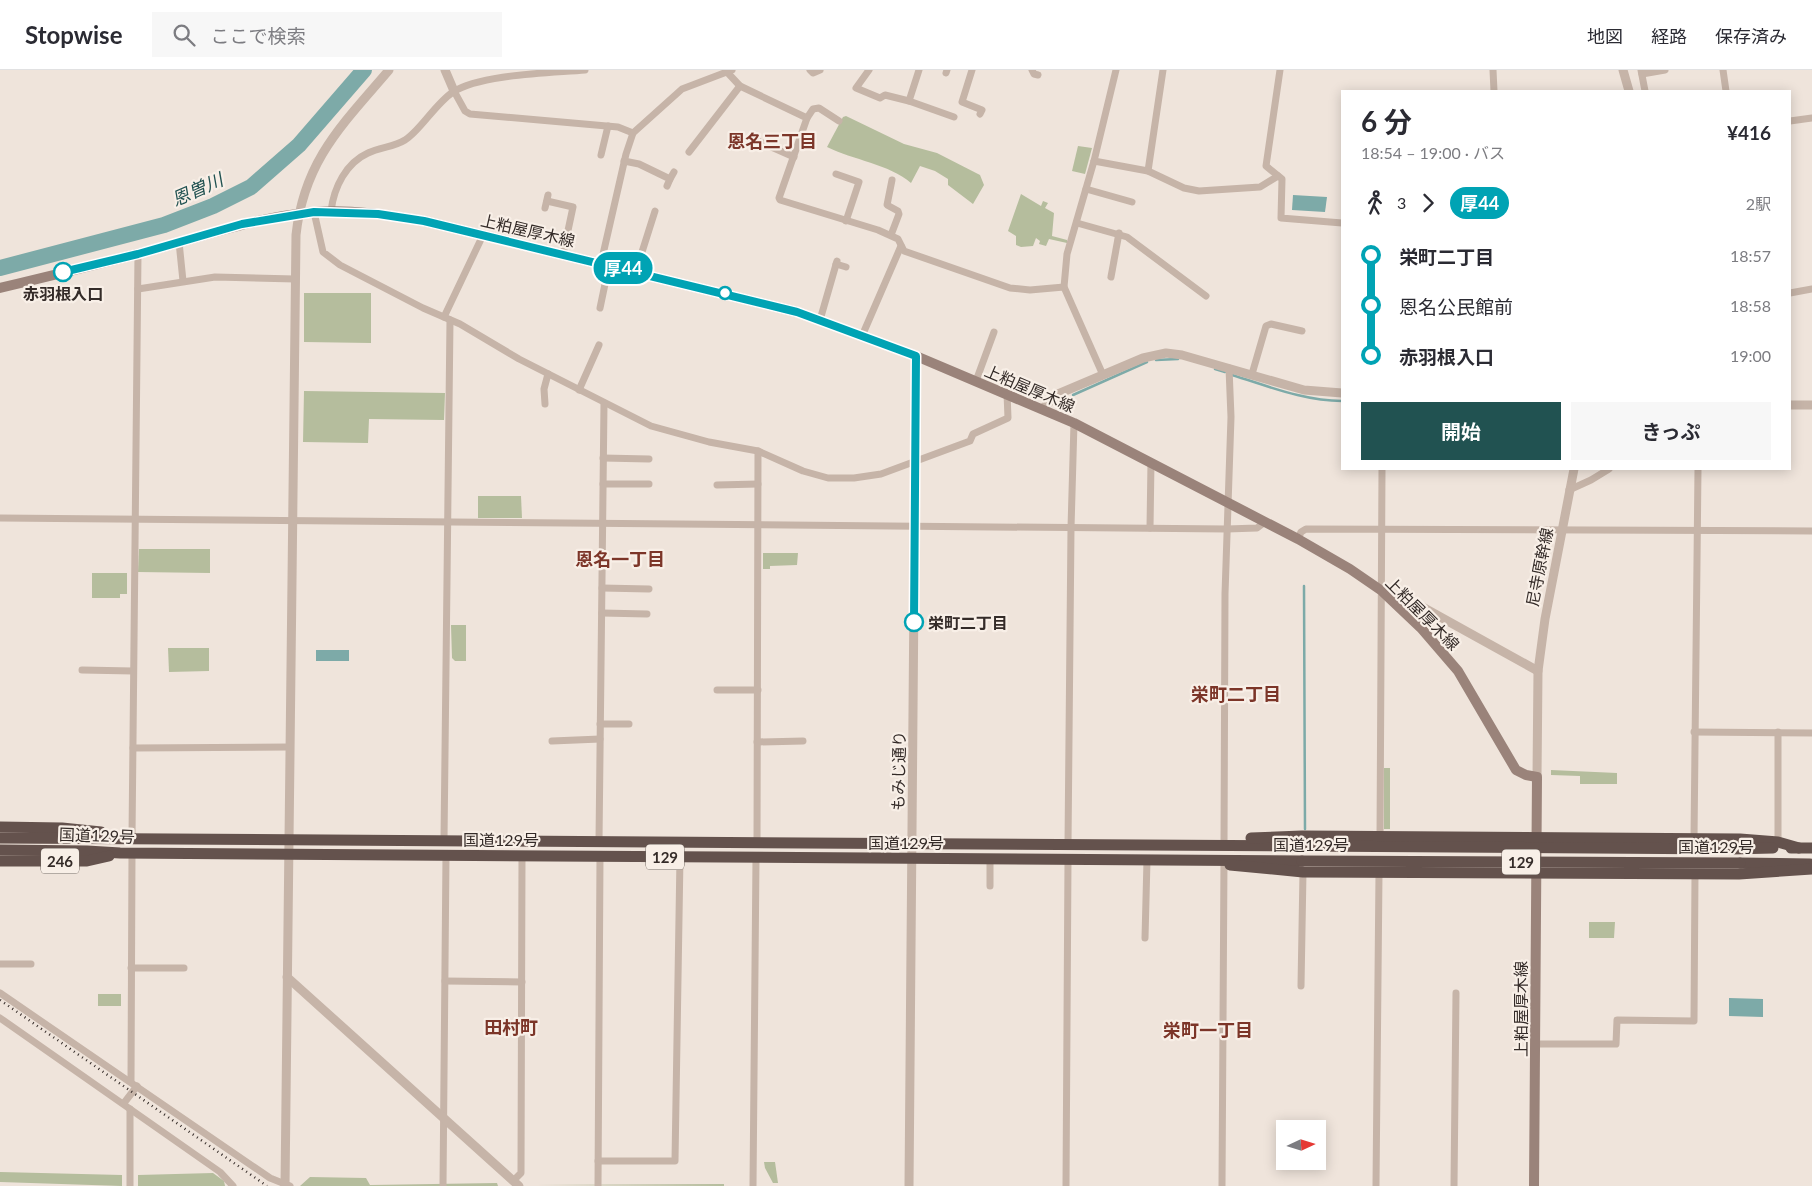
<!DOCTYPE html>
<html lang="ja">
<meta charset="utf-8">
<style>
body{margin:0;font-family:Lato,"Noto Sans JP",sans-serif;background:#f7f7f7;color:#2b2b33;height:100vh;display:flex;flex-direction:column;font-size:19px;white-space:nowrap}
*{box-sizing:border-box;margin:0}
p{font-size:16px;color:#7c7c81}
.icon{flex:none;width:28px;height:28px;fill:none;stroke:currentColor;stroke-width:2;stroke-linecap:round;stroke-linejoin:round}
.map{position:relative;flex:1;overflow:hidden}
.sheet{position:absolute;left:1341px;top:20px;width:450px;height:380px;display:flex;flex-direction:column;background:#fff;border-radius:0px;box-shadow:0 2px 12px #0003}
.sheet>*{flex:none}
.badge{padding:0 10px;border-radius:16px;font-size:18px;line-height:32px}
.needle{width:32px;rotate:86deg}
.buttons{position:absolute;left:1276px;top:1050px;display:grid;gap:10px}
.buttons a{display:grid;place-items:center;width:50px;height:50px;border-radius:0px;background:#fff;box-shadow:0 2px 12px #0003;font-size:25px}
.map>.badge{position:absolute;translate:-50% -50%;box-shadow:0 0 0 2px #fff}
.legs{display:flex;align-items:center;gap:8px;height:55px;padding:0 20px;font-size:16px}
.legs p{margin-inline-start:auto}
.overview{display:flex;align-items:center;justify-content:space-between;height:85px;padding:0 20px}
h1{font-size:28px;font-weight:700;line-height:38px}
.button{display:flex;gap:10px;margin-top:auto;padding:10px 20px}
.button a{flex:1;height:58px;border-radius:0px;background:#215251;color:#fff;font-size:20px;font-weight:700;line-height:58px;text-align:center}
.button a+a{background:#f7f7f7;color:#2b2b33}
ul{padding:0 20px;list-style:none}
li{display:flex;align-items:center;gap:18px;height:50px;font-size:19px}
li i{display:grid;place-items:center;width:8px;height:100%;margin:0 6px;background:currentColor}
li i::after{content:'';width:12px;height:12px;margin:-6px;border:4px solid;border-radius:50%;background:#fff}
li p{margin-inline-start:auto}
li:first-child i{background:linear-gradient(#0000 50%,currentColor 0)}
li:last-child i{background:linear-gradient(currentColor 50%,#0000 0)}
header{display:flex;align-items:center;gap:30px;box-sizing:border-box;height:70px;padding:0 25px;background:#fff;border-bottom:1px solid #e1e1e2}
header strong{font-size:24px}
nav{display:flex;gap:28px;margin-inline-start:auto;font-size:18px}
.search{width:350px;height:45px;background:#f7f7f7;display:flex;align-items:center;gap:12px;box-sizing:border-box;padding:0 18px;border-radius:0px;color:#7c7c81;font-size:19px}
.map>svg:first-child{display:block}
.green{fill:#b5bd9d}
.water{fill:#7daaa8}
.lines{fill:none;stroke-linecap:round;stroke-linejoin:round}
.stream{stroke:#7daaa8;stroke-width:2.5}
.river{stroke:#7daaa8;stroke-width:16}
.minor{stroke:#c6b4a8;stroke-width:7}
.tertiary{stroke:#c6b4a8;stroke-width:9}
.secondary{stroke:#9a837a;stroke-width:10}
.trunk{stroke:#64524d;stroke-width:11}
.rail{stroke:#342b28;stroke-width:2.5;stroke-dasharray:1 4;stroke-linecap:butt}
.trunk-bridge{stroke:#64524d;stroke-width:11}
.line-1-casing{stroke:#fff;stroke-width:11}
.line-1{stroke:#00a3b4;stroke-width:8}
.stop-1-dot{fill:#fff;stroke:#00a3b4;stroke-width:2.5}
.labels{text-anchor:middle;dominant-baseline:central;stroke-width:4.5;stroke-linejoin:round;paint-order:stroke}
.shield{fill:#f8efe7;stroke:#6f6661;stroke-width:1}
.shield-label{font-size:15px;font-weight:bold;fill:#342b28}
.street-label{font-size:16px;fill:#342b28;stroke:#f8efe7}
.stop-label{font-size:16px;font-weight:bold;fill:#342b28;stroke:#f8efe7}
.neighbourhood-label{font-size:18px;font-weight:bold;fill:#7c3528;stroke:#f8efe7}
.water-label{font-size:18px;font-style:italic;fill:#215251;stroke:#f8efe7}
</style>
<header>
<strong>Stopwise</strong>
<div class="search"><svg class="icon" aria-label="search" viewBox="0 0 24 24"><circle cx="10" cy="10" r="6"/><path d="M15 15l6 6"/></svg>ここで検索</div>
<nav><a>地図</a><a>経路</a><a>保存済み</a></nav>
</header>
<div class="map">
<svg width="1812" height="1116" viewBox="0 0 1812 1116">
<rect width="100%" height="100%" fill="#efe4db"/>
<!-- green -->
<g class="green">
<path d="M846,46L904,74L937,83L980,105L984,115L973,134L948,115V109L935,101L920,96L911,113C889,94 853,90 827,77L843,47Z"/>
<polygon points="1078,76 1092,78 1085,104 1072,101"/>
<polygon points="1021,124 1041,136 1043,131 1048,133 1045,138 1054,143 1052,166 1067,170 1067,173 1049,169 1046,176 1039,174 1040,171 1036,168 1033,176 1021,177 1016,175 1016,166 1008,161"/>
<polygon points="304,223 371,223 371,273 304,272"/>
<polygon points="304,321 445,323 444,350 369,349 368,373 303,372"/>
<polygon points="478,426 521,426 522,448 478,448"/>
<polygon points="139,479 210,479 210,503 138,502"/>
<polygon points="763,483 798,483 797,495 770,496 770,499 763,499"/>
<polygon points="92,503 127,503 127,524 120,524 120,528 92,528"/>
<polygon points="451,555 466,555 466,591 455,591 452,588"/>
<polygon points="168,578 209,578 209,601 169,602"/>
<rect x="1384" y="698" width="6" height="61"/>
<polygon points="1551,700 1617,703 1617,714 1580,714 1580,706 1551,705"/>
<polygon points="1589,852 1615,852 1614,868 1589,868"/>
<rect x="98" y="924" width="23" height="12"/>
<polygon points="764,1092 775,1092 778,1113 773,1113 765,1098"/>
<polygon points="0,1102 122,1105 122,1116 0,1112"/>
<polygon points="213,1103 224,1111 225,1116 138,1116 138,1105"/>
<polygon points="310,1107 366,1108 370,1115 497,1113 498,1116 300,1116"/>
<polygon points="724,1114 724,1116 537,1115"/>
</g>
<!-- water -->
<g class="water">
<polygon points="1293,125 1327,127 1325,142 1292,140"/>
<rect x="316" y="580" width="33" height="11"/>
<polygon points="1729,928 1763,929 1763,947 1729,946"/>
</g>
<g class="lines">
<!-- stream -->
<g class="stream">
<polyline points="1156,290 1178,289"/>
<polyline points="1215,299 1225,302"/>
<path d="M1232,305C1268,316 1304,331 1342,331"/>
<polyline points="1073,325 1147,292"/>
<polyline points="1304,516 1305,759"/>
</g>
<!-- river -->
<polyline class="river" points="0,198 164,155 213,136 251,117 299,75 364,0"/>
<!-- minor -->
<g class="minor">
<polyline points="810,0 813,3 820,0"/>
<polyline points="869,0 856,18 880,28 885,25 909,31"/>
<polyline points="919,0 909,31 954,47"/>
<polyline points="972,0 962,32 982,40 980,44"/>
<polyline points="1032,0 1034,4 1038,5"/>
<polyline points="1280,0 1266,96 1282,109 1281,148 1342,153"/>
<polyline points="1493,0 1494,21"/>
<polyline points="1641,0 1645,21"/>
<polyline points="1723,0 1726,21"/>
<polyline points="727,2 740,16 807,48 779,128 780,130 878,160 898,169 904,181 1010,218 1030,220 1064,217"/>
<polyline points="946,3 947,0"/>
<polyline points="1642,4 1665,0"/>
<polyline points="454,21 465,41 470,44 618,57 633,63"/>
<polyline points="807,48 813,39 819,38 839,51"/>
<polyline points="1790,51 1812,48"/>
<polyline points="751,68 794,87"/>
<polyline points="689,82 740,16"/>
<polyline points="601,85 608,56"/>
<polyline points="624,91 639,94 670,109 667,116"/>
<polyline points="1094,91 1148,101 1184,118 1199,121 1260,117 1278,106"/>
<polyline points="1148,101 1163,0"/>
<polyline points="836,104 859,112 846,151"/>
<polyline points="670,109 674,102"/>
<polyline points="1086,119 1132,132"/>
<polyline points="547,131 573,137 563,184"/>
<polyline points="545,138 548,125"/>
<path d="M331,141C334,117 346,93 368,83C380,77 394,77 405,70C420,61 435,34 453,22C480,4 552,3 585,0"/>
<polyline points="314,142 323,182 340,195 423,238 460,254 519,289 651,356 709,372 758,381 803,401 828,408 854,408 881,404 970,371 973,364 1008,348 1007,323"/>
<polyline points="1077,153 1127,167 1206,226"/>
<polyline points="891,165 899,144 898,141 887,135 892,110"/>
<polyline points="179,172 183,211"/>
<polyline points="601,193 626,84 633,63 682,19 732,0"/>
<polyline points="836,194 846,197"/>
<polyline points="636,201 655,141"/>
<polyline points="1111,207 1119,163"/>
<polyline points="138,219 215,207 295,209"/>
<polyline points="1790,223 1812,219"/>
<polyline points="600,238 609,195"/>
<polyline points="444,247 483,165"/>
<polyline points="820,250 837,191"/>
<polyline points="862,266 901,176"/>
<polyline points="1252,304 1266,256 1271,254 1302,261"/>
<polyline points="1103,305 1064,217 1067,184 1094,91 1116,0"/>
<polyline points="976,311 994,262"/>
<polyline points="579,320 599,275"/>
<polyline points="545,334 544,319 548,304"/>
<polyline points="603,388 649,389"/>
<polyline points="603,414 649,414"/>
<polyline points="717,415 758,414"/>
<polyline points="1569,420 1591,410 1609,399"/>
<polyline points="0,448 1227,459 1257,458 1265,452"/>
<polyline points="1150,458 1151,392"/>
<polyline points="1298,469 1301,462 1306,459 1812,461"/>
<polyline points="602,518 649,519"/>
<polyline points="602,543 647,544"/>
<polyline points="82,600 133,601"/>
<polyline points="717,620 758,620"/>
<polyline points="600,654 629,654"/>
<polyline points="1694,662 1812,663"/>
<polyline points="552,671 600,669"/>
<polyline points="757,672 803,671"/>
<polyline points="133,678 289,677"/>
<polyline points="132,767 138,184"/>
<polyline points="1380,767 1382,399"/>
<polyline points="1694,769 1698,399"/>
<polyline points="444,770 450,250"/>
<polyline points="599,771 604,333"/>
<polyline points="757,772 758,381"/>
<polyline points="1778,772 1778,662"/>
<polyline points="1068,774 1071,458 1074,353"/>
<polyline points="1224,775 1225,524 1231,347 1229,298"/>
<polyline points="990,789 990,816"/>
<polyline points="1145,868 1147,790"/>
<polyline points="0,894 31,894"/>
<polyline points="131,898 184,898"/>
<polyline points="445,911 522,912"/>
<polyline points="1301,916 1303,802"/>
<polyline points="0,923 270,1108 290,1116"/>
<polyline points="0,948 220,1102 233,1116"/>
<polyline points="1535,974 1616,974 1617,950 1694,951 1695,804"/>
<polyline points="131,1012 132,783"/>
<polyline points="124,1033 137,1016"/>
<polyline points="130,1039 130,1116"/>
<polyline points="598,1091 675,1091 680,787"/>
<polyline points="513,1111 521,1103 522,786"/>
<polyline points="443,1116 446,785"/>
<polyline points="598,1116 600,786"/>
<polyline points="753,1116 756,788"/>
<polyline points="1066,1116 1068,790"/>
<polyline points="1222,1116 1224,790"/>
<polyline points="1376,1116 1379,803"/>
<polyline points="1454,1116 1456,923"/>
</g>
<!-- tertiary -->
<g class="tertiary">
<polyline points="445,0 454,21"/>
<polyline points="1623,0 1629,21"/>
<polyline points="1790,335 1812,335"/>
<polyline points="1042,339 1058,324 1143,288 1166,283 1182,285 1304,320 1342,323"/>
<polyline points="1393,530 1417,534 1538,601"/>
<polyline points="1421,558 1423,547 1436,545"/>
<polyline points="1537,707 1538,601 1545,549 1574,399"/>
<polyline points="287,907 519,1116"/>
<path d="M285,1116L296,165C304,90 343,54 389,0"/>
<polyline points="909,1116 916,286"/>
</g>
<!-- secondary -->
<path class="secondary" d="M0,218C46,207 92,196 137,184C196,169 254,147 315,142C351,139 388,145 424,151L797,242L916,286L1074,353L1298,469L1350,499L1382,521L1421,558L1458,601L1516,700L1526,705L1537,707L1534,1116"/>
<!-- trunk -->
<g class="trunk">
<polyline points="0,757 62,758 101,762"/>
<polyline points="0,768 1302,776"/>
<polyline points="1251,768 1302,766 1740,769 1778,772 1799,778"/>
<polyline points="1791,778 1812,778"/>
<polyline points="1732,779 1773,778"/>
<polyline points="0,780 87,781 120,783 1302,791"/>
<polyline points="0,791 87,791 109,786"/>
<polyline points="1740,793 1810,794"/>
<polyline points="1230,795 1303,802 1739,804 1812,799"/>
</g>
<!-- rail -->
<polyline class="rail" points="0,930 267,1116"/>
<!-- trunk-bridge -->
<g class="trunk-bridge">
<polyline points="1302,776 1732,779"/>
<polyline points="1302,791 1740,793"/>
</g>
</g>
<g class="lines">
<!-- line-1 casing -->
<g class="line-1-casing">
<polyline id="line-1" points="63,202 138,184 242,154 314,142 378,144 424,151 797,242 916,286 914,552"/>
</g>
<!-- line-1 -->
<use href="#line-1" class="line-1"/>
</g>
<!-- markers -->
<g class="stop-1-dot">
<circle cx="63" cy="202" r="9"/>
<circle cx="725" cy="223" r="6"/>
<circle cx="914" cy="552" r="9"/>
</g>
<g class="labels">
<!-- shield labels -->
<g class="shield">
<rect x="646" y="774.5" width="38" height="25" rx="4"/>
<rect x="41" y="778.5" width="38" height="25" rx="4"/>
<rect x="1502" y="779.5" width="38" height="25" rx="4"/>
</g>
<g class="shield-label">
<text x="665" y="787">129</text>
<text x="60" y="791">246</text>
<text x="1521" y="792">129</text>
</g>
<!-- street labels -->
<g class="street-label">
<text transform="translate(528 160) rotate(13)">上粕屋厚木線</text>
<text transform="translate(1030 318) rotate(23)">上粕屋厚木線</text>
<text transform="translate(1539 497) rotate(-79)">尼寺原幹線</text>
<text transform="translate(1423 543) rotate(45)">上粕屋厚木線</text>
<text transform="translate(898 701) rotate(-89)">もみじ通り</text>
<text transform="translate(97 765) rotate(2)">国道129号</text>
<text x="501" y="769">国道129号</text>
<text x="906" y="772">国道129号</text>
<text x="1311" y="774">国道129号</text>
<text x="1716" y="776">国道129号</text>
<text transform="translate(1520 939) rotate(-90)">上粕屋厚木線</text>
</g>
<!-- stop labels -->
<g class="stop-label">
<text x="63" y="223">赤羽根入口</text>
<text x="928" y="552" text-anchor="start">栄町二丁目</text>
</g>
<!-- neighbourhood labels -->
<g class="neighbourhood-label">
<text x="772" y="71">恩名三丁目</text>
<text x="620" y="489">恩名一丁目</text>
<text x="1236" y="624">栄町二丁目</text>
<text x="511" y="957">田村町</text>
<text x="1208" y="960">栄町一丁目</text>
</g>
<!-- water labels -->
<g class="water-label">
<text transform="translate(197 119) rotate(-24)">恩曽川</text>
</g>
</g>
</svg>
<div class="buttons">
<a><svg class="needle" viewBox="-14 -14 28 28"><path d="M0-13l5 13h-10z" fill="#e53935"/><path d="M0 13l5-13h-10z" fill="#7c7c81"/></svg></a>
</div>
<b class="badge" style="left:623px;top:198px;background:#00a3b4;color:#fff">厚44</b>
<section class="sheet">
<div class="overview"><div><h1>6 分</h1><p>18:54 – 19:00 · バス</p></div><b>¥416</b></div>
<div class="legs"><svg class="icon" aria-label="walk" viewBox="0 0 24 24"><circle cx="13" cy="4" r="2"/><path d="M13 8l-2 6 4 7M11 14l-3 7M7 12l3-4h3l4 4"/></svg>3<svg class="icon" aria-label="forward" viewBox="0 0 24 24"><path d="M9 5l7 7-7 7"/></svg><b class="badge" style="background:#00a3b4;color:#fff">厚44</b><p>2駅</p></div>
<ul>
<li><i style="color:#00a3b4"></i><b>栄町二丁目</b><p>18:57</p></li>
<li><i style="color:#00a3b4"></i><span>恩名公民館前</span><p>18:58</p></li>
<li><i style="color:#00a3b4"></i><b>赤羽根入口</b><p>19:00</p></li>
</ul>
<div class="button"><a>開始</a><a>きっぷ</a></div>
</section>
</div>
